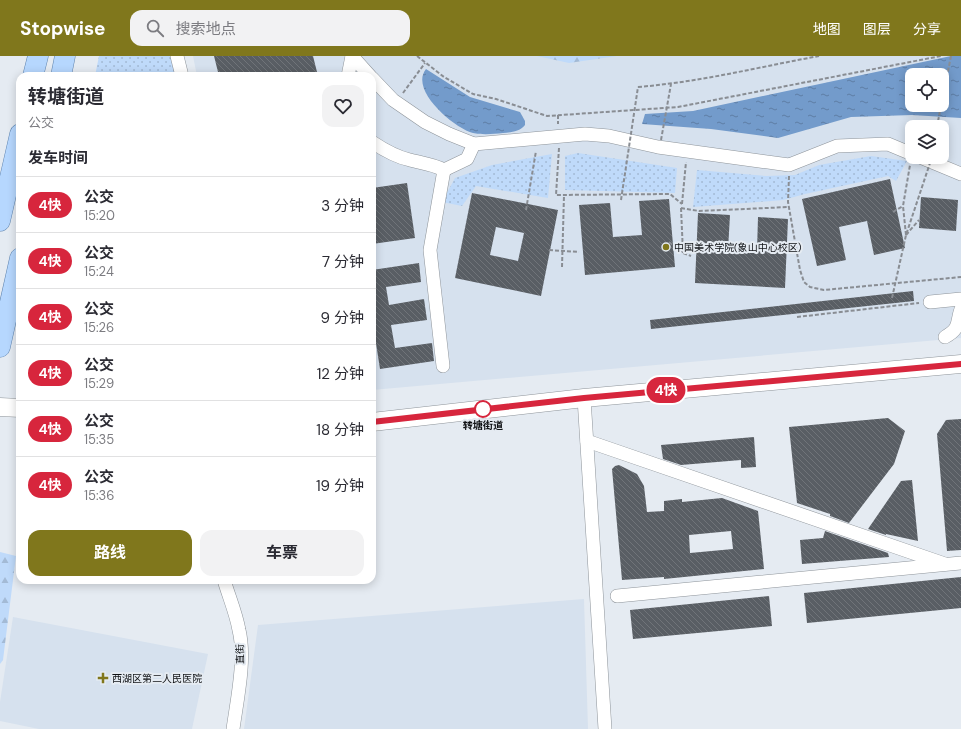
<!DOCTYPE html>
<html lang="zh">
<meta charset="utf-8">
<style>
body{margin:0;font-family:"DM Sans","Noto Sans SC",sans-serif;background:#f2f2f3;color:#2b2b33;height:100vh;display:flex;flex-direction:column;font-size:15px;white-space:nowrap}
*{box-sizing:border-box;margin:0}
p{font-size:13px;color:#7c7c81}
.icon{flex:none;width:22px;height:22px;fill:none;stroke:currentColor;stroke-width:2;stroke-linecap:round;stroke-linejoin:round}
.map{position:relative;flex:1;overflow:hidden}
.side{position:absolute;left:16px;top:16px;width:360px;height:512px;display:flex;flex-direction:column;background:#fff;border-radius:12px;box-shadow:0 2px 10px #0003}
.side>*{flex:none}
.badge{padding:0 8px;border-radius:13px;font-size:14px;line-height:26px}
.fabs{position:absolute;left:905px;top:12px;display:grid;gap:8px}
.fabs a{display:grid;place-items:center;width:44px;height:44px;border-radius:8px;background:#fff;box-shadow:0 2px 10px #0003;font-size:20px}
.map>.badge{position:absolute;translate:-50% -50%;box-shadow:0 0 0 2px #fff}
h2{padding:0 12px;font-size:15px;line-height:36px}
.round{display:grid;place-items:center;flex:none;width:42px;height:42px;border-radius:12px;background:#f2f2f3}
.summary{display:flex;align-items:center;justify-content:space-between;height:68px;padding:0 12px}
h1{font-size:19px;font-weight:700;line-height:30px}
.action{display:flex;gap:8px;margin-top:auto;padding:8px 12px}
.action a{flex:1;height:46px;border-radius:12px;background:#80771c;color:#fff;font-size:16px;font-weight:700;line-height:46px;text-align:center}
.action a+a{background:#f2f2f3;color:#2b2b33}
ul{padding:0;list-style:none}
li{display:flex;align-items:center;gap:12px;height:56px;padding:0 12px;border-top:1px solid #e1e1e2}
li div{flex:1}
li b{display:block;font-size:15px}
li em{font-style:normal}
li .badge{min-width:44px;font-weight:700;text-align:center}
header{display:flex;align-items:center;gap:24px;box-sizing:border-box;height:56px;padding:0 20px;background:#80771c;color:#fff}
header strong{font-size:19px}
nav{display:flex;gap:22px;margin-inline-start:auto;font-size:14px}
.search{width:280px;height:36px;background:#f2f2f3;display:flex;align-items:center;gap:10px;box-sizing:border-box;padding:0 14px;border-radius:12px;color:#7c7c81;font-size:15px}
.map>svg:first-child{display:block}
.built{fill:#d6e1ee;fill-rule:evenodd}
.grass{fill:url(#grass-dots)}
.forest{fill:url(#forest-firs)}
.water{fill:url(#water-ripples);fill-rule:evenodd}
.building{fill:url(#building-back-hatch);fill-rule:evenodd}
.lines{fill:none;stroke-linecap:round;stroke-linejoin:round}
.street-casing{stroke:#8e949a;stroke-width:14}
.secondary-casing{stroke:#8e949a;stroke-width:19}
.primary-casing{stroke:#5c81ac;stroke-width:21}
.path{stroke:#898d93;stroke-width:2;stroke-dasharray:4 2;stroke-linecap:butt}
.street{stroke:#fff;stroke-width:13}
.secondary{stroke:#fff;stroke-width:18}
.primary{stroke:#b6d7fe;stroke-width:20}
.path-bridge{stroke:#898d93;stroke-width:2;stroke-dasharray:4 2;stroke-linecap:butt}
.line-casing{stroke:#fff;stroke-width:9}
.line{stroke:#d7263d;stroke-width:6}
.poi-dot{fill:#80771c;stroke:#e5ebf2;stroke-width:1.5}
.stop-dot{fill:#fff;stroke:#d7263d;stroke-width:2}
.labels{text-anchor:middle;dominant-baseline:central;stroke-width:4;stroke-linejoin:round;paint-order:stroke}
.poi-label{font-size:10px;fill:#0f1114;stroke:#e5ebf2;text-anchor:start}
.stop-label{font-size:10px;font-weight:bold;fill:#0f1114;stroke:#e5ebf2}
.street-label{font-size:10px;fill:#0f1114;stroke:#e5ebf2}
</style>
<header>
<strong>Stopwise</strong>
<div class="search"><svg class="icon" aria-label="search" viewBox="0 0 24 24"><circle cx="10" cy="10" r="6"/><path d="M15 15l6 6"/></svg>搜索地点</div>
<nav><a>地图</a><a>图层</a><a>分享</a></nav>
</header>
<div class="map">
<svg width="961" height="673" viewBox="0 0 961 673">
<defs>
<pattern id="grass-dots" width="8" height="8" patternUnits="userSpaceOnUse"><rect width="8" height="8" fill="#bfdafa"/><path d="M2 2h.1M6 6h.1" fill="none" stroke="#a3bad5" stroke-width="1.8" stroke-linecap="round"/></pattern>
<pattern id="forest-firs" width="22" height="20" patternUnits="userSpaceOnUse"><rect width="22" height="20" fill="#bfdafa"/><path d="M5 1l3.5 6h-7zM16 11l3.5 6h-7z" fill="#a3bad5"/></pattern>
<pattern id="water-ripples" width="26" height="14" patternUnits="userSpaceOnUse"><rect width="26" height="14" fill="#739bcb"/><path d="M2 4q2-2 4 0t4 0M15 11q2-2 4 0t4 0" fill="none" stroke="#5d7da4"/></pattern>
<pattern id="building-back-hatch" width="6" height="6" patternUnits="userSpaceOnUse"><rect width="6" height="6" fill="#595e64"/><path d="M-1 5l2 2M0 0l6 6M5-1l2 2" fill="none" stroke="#707479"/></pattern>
</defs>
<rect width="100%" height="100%" fill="#e5ebf2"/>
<!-- built -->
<g class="built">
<path d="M193,0H961V282L372,334V20H197ZM912,19H942V49H912ZM912,71H942V101H912Z"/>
<polygon points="584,543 588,673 244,673 258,569"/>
<polygon points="13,561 208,598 192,673 39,673 0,665 0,646"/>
</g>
<!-- grass -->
<g class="grass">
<polygon points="99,0 177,0 176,20 95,20"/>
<polygon points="578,97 677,112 675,137 565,134 565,100"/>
<polygon points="552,98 548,142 476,130 462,150 442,146 455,122 492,109"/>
<polygon points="871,100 907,105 896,125 888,120 805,138 783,144 693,151 697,114 766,120 795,119 819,109"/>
</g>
<!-- forest -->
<g class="forest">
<polygon points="537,0 617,0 569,7"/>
<polygon points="0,496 16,500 3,604 0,608"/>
</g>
<!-- water -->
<g class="water">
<path d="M951,0H961V62L912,59L851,61L778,82L711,73L642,68L645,58L693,55ZM912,19H942V49H912Z"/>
<path d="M426,13L470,41L520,56L525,65V69C519,76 512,76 503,77C494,78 482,79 473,77C454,72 409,34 426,13Z"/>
</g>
<!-- building -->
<g class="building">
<polygon points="214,0 313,0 318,20 219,20"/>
<polygon points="890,123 905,192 874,199 867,165 839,171 846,204 817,210 802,143"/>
<polygon points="407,127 415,182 372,188 372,132"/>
<path d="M472,137L558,154L541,240L455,222ZM496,171L524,177L518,205L490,199Z"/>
<polygon points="921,141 958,144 956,175 919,172"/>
<polygon points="669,143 675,211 585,219 579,149 610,147 613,181 642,179 639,145"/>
<polygon points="698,157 730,159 728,194 757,195 758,161 788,163 785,232 695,227"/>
<polygon points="419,207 421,226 386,231 389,249 424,243 427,264 391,269 395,292 432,287 434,305 380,313 372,261 372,214"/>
<polygon points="913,235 914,245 651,273 650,264"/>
<polygon points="888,362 905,375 894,408 849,467 830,460 830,458 797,447 789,371"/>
<polygon points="961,363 961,494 947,495 937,378 946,364"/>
<polygon points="754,381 756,411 741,412 741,404 681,409 663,403 661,389"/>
<path d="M619,409L637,418L644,430L647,456L664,455V445L682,443V446L722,442L758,455L764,513L664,523V521L622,524L612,413L615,410ZM731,475L733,493L690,497L689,479Z"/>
<polygon points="912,424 918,485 886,478 886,479 868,473 901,425"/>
<polygon points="825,475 888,497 889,501 802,508 800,484 823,482"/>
<polygon points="961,521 961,552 807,567 804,537"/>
<polygon points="769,540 772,570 633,583 630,554"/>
</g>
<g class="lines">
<!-- street casing -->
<g class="street-casing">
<g id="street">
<polyline points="177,0 182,20"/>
<polyline points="352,0 370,20"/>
<polyline points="348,20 352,0"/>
<polyline points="372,22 393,44 425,66 449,78 474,88 585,78 609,80 658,91 789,109 837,90 888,88 912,98"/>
<path d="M372,86C384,94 396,101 410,104C421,107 433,108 444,114L467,103L474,88"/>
<polyline points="920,101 961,118"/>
<polyline points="930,246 961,243"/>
<path d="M945,281C961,272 956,267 961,253"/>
<polyline points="443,310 430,194 444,114"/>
<polyline points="584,342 605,673"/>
<polyline points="587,385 945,508"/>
<path d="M224,524C229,541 236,557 239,574C246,603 237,644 233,673"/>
<polyline points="617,540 961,507"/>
</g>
</g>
<!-- secondary casing -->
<g class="secondary-casing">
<g id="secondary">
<polyline points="0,351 20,352"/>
<polyline points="372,366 584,342 961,308"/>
</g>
</g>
<!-- primary casing -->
<g class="primary-casing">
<g id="primary">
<polyline points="33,20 38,0"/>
<polyline points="61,20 65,0"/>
<polyline points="0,165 20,78"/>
<polyline points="0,291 20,202"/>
</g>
</g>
<!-- path -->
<g class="path">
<polyline points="417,0 444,21 473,38 496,43 547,60 678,51 941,0"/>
<path d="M638,31C700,26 759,11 819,0"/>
<polyline points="403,37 425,7"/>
<polyline points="942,45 951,0"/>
<polyline points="558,59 558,68"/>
<polyline points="937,71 941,49"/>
<polyline points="559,92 556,139 670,138 682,148"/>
<polyline points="789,120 788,146 800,214 804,226 810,231 824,234 961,221"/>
<polyline points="682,148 686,106"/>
<polyline points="681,152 699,155 789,151"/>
<polyline points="681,152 683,197"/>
<polyline points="526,154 536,95"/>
<polyline points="893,156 903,150"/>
<polyline points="906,179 903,150 910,109"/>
<polyline points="906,179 919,164"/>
<polyline points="669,186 683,197 691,200"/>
<polyline points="562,211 564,139"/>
<polyline points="797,261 919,247"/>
</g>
<!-- street -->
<use href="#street" class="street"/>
<!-- secondary -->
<use href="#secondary" class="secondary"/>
<!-- primary -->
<use href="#primary" class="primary"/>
<!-- path-bridge -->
<g class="path-bridge">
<polyline points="661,84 671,28"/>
<polyline points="621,144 638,31"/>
<polyline points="549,194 579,196"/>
<polyline points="892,242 906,179 932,101"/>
</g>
</g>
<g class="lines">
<!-- line casing -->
<g class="line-casing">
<polyline id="line" points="372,366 584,342 961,308"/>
</g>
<!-- line -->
<use href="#line" class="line"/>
</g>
<!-- markers -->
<g class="poi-dot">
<circle cx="666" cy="191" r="4"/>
<path d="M101 616h4v4h4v4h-4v4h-4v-4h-4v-4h4z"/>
</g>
<circle class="stop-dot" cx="483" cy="353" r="8"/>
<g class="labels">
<!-- poi labels -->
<g class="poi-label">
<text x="674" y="191">中国美术学院(象山中心校区)</text>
<text x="112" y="622">西湖区第二人民医院</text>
</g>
<!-- stop labels -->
<g class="stop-label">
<text x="483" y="369">转塘街道</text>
</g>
<!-- street labels -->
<g class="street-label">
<text transform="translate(240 598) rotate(-91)">直街</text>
</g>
</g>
</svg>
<div class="fabs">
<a><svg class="icon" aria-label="locate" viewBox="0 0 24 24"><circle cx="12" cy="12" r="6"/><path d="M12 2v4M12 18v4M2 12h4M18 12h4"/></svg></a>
<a><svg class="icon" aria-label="layers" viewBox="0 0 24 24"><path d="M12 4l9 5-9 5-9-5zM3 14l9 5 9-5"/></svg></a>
</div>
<b class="badge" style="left:666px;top:334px;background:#d7263d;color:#fff">4快</b>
<section class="side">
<div class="summary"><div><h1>转塘街道</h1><p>公交</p></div><a class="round"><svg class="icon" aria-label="heart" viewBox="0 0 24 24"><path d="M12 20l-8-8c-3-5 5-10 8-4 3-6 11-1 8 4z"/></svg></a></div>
<h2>发车时间</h2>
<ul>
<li><span class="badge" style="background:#d7263d;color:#fff">4快</span><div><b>公交</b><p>15:20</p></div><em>3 分钟</em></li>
<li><span class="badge" style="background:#d7263d;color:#fff">4快</span><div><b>公交</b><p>15:24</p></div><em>7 分钟</em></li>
<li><span class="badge" style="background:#d7263d;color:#fff">4快</span><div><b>公交</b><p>15:26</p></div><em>9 分钟</em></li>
<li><span class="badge" style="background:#d7263d;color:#fff">4快</span><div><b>公交</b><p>15:29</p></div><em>12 分钟</em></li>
<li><span class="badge" style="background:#d7263d;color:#fff">4快</span><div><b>公交</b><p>15:35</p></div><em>18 分钟</em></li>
<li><span class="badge" style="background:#d7263d;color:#fff">4快</span><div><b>公交</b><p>15:36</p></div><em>19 分钟</em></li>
</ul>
<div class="action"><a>路线</a><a>车票</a></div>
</section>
</div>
